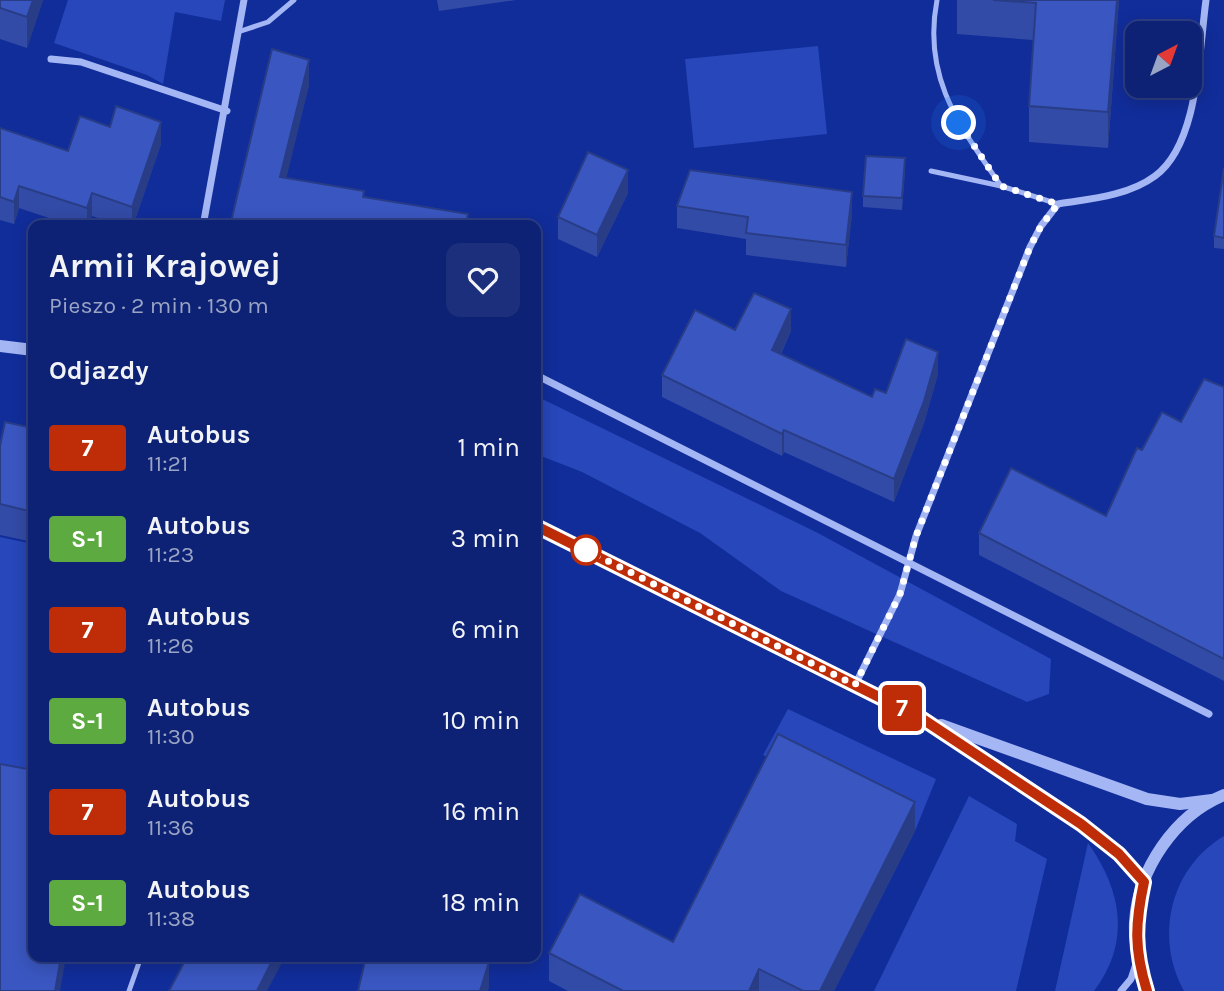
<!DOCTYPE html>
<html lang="pl">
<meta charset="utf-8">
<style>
body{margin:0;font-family:Karla,sans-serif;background:#1b2f7c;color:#f1f3f6;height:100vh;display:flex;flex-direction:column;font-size:26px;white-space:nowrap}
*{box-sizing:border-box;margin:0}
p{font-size:23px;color:#9aa4c5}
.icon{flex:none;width:38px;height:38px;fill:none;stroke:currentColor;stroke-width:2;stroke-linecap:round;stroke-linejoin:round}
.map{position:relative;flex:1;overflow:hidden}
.side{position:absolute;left:28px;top:220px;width:513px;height:742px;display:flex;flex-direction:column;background:#0d2274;border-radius:14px;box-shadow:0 4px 18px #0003,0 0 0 2px #2d3f86}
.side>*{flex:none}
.badge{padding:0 14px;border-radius:5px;font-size:24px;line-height:46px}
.needle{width:46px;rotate:41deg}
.controls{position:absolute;left:1125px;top:21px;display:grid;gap:14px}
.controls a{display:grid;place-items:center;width:77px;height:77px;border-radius:14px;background:#0d2274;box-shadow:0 4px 18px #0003,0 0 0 2px #2d3f86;font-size:35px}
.you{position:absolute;width:35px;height:35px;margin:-18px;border:5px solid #fff;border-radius:50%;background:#1a73e8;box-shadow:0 0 0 10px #1a73e833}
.map>.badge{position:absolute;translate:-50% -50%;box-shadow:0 0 0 4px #fff}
h2{padding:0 21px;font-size:26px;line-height:63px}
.round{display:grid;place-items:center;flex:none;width:74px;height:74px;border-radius:14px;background:#1b2f7c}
.head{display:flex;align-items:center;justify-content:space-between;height:119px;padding:0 21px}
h1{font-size:33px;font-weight:700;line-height:52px}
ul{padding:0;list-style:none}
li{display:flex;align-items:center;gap:21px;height:91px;padding:0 21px}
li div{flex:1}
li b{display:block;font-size:26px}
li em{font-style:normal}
li .badge{min-width:77px;font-weight:700;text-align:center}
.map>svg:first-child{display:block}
.green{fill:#2747ba}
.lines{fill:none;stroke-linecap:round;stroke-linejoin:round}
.service{stroke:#a4b6f4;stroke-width:5}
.minor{stroke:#a4b6f4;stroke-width:7}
.tertiary{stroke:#a4b6f4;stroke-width:12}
.wall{fill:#324ba6}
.shaded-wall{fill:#293d87}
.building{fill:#3a57c1;stroke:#293d87;stroke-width:2}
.line-casing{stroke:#fff;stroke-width:16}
.line{stroke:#bf2d08;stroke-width:10}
.walk{stroke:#fff;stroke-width:7;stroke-dasharray:0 12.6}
.stop-dot{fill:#fff;stroke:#bf2d08;stroke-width:3.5}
</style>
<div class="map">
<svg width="1224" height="991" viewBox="0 0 1224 991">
<rect width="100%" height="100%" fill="#112d9a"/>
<!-- green -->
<g class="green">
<polygon points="68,0 225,0 221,21 175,12 163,84 147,75 54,43"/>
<polygon points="818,46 827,134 694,148 685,59"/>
<polygon points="536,396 816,532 1051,659 1049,694 1027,702 781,591 700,533 582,472 536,454"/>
<polygon points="0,537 33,544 33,775 0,769"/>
<polygon points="788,709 936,779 915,831 763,755"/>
<polygon points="969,796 1017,824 1015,841 1047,859 1016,991 874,991"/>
<path d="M1224,836V991H1184C1154,937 1170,868 1224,836Z"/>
<path d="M1088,843C1122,891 1131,942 1094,991H1055Z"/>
</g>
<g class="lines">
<!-- service -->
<g class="service">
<path d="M937,0C922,78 960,126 1001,186"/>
<polyline points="241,31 268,22 294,0"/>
<polyline points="931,171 1001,186 1058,204"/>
<polyline points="129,991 141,957"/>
</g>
<!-- minor -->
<g class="minor">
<polyline points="51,59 81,62 227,111"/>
<polyline points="203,226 244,0"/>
<polyline points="536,375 1209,714"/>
<path d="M855,685L900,594L916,536L1030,247L1041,226L1058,204C1090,199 1128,196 1155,176C1199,144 1199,50 1206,0"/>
<polyline points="1121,991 1131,979 1137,961"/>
</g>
<!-- tertiary -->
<g class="tertiary">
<polyline points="0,346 33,350"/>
<polyline points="536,526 921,718 1081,824 1119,854 1144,882"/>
<polyline points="941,725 1147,799 1180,804 1212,800"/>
<path d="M1147,991C1140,968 1134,946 1135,922C1138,869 1175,815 1224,795"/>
</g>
</g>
<!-- wall -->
<g class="wall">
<polygon points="0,0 43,0 27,48 0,39"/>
<polygon points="437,0 516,0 439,11"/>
<polygon points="957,0 1119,0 1108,148 1029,142 1029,106 1033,40 957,34"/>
<polygon points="0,128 68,151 161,144 133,226 122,226 92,216 89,226 73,226 19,208 14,224 0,220"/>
<polygon points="1224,168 1224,249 1214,248 1214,236"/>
<polygon points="905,170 902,210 863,207 863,196"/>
<polygon points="628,193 597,257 558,239 558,217"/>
<polygon points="677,206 852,214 846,267 746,255 746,239 677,228"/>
<polygon points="735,330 791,331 781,354 872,397 886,393 938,374 924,423 894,502 784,452 782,456 662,397 662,375"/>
<polygon points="1224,387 1224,681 979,555 979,533 1106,516 1142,450 1181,422"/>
<polygon points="33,428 33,542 0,535 0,446"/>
<polygon points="915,831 834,991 568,991 549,981 549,953 673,942"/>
</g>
<!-- shaded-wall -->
<g class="shaded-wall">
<polygon points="33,0 43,0 27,48 27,17"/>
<polygon points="1117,0 1119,0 1108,148 1108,112"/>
<polygon points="309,60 309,86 280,204 280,177"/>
<polygon points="161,122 161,144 133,226 132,226 132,207"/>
<polygon points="628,170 628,193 597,257 597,235"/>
<polygon points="19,186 19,208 14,224 14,202"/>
<polygon points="852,192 852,214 846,267 846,245"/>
<polygon points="92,193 92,216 89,226 87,226 87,208"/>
<polygon points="791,309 791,331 772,372 772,350"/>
<polygon points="938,352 938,374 924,423 894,502 894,479"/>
<polygon points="784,430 784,452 782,456 782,434"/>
<polygon points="915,802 915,831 834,991 820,991"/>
<polygon points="61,957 66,957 60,991 55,991"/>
<polygon points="274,957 285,957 267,991 257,991"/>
<polygon points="489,962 489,988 488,991 480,991"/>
<polygon points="759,969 759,991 749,991"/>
</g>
<!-- building -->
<g class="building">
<polygon points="0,0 33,0 27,17 0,8"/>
<polygon points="993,0 1117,0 1108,112 1029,106 1036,3"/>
<polygon points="272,49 309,60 280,177 364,191 363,197 468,214 466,226 230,226"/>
<polygon points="116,106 161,122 132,207 92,193 87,208 19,186 14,202 0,197 0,128 68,151 80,116 110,127"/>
<polygon points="588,152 628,170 597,235 558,217"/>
<polygon points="866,156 905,158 902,198 863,196"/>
<polygon points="1224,168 1224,238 1214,236"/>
<polygon points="690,170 852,192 846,245 746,233 748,217 677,206"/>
<polygon points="754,293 791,309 772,350 872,397 875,389 886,393 906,339 938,352 924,401 894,479 784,430 782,434 662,375 695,310 735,330"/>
<polygon points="1204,379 1224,387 1224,659 979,533 1011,468 1106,516 1137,448 1142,450 1162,412 1181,422"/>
<polygon points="5,422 33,428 33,512 0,504 0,446"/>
<polygon points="778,734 915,802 820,991 803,991 759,969 749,991 623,991 549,953 580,894 673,942"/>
<polygon points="0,764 33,770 33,957 61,957 55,991 0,991"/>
<polygon points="187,957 274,957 257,991 169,991"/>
<polygon points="366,957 472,957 489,962 480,991 358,991"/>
</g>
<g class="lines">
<!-- line casing -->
<g class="line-casing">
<path id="line" d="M536,526L921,718L1081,824L1119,854L1144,882C1135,924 1134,949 1147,991"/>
</g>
<!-- line -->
<use href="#line" class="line"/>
<!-- walk -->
<polyline class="walk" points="586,550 855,685 900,594 916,536 1030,247 1041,226 1058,204 1001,186 959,123"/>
</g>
<!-- markers -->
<circle class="stop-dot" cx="586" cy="550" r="14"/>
</svg>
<div class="controls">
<a><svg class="needle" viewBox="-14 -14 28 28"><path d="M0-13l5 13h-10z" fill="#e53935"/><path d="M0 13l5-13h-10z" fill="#9aa4c5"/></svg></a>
</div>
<div class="you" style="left:959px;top:123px"></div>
<b class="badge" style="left:902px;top:708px;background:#bf2d08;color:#fff">7</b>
<section class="side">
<div class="head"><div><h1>Armii Krajowej</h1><p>Pieszo · 2 min · 130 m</p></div><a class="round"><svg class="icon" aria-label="heart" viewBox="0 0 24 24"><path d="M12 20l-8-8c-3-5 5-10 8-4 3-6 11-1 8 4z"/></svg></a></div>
<h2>Odjazdy</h2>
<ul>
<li><span class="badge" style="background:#bf2d08;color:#fff">7</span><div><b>Autobus</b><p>11:21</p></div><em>1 min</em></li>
<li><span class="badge" style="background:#5daa41;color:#fff">S-1</span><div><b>Autobus</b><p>11:23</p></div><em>3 min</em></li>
<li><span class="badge" style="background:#bf2d08;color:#fff">7</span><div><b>Autobus</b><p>11:26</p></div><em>6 min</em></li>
<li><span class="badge" style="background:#5daa41;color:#fff">S-1</span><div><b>Autobus</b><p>11:30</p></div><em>10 min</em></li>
<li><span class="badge" style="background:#bf2d08;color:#fff">7</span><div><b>Autobus</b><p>11:36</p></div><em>16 min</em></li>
<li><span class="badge" style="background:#5daa41;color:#fff">S-1</span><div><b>Autobus</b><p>11:38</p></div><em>18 min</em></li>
</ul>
</section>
</div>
